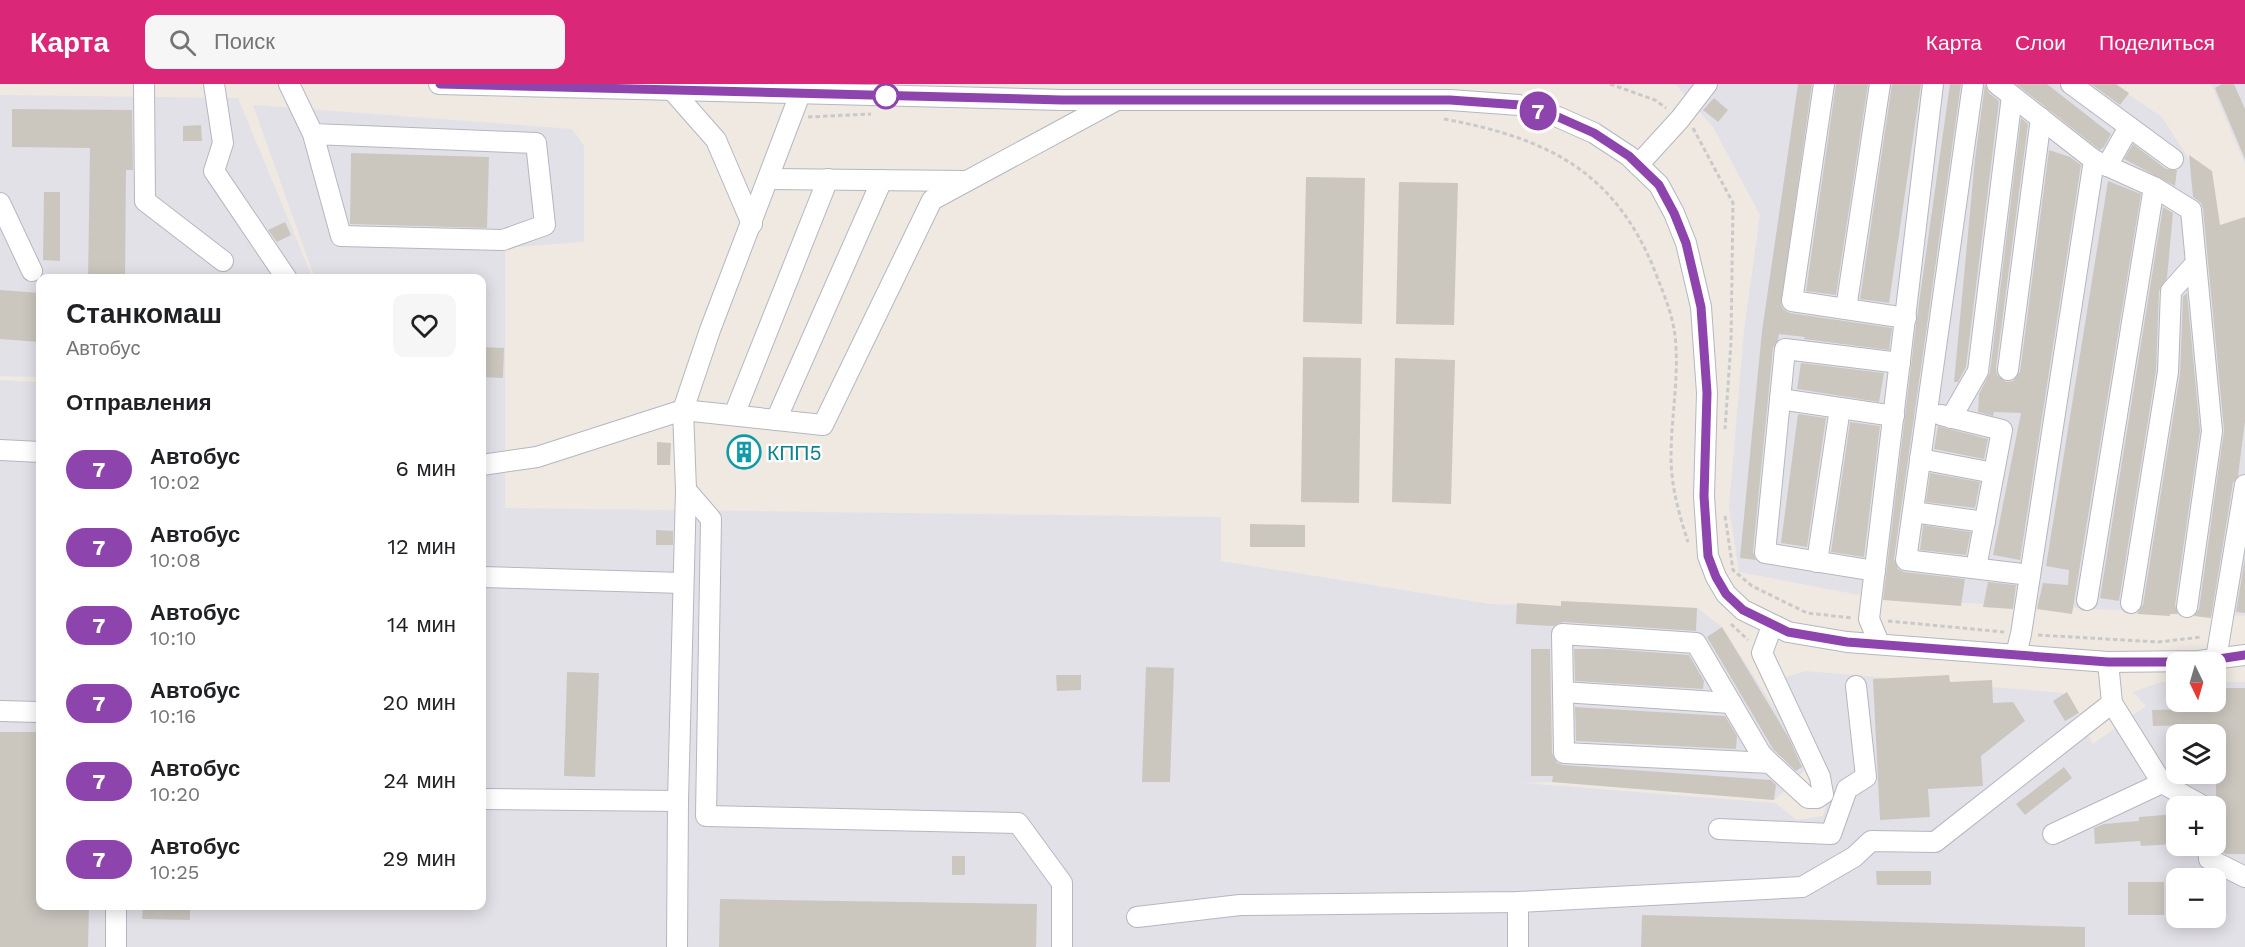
<!DOCTYPE html>
<html lang="ru">
<meta charset="utf-8">
<style>
body{margin:0;font-family:"Work Sans",sans-serif;background:#f6f6f6;color:#202124;height:100vh;display:flex;flex-direction:column;font-size:22px;white-space:nowrap}
*{box-sizing:border-box;margin:0}
p{font-size:20px;color:#757577}
.icon{flex:none;width:33px;height:33px;fill:none;stroke:currentColor;stroke-width:2;stroke-linecap:round;stroke-linejoin:round}
.map{position:relative;flex:1;overflow:hidden}
.panel{position:absolute;left:36px;top:190px;width:450px;height:636px;display:flex;flex-direction:column;background:#fff;border-radius:12px;box-shadow:0 3px 15px #0003}
.panel>*{flex:none}
.badge{padding:0 12px;border-radius:20px;font-size:21px;line-height:39px}
.needle{width:39px;rotate:175deg}
.fabs{position:absolute;left:2166px;top:568px;display:grid;gap:12px}
.fabs a{display:grid;place-items:center;width:60px;height:60px;border-radius:12px;background:#fff;box-shadow:0 3px 15px #0003;font-size:30px}
.map>.badge{position:absolute;translate:-50% -50%;box-shadow:0 0 0 3px #fff}
h2{padding:0 30px;font-size:22px;line-height:54px}
.round{display:grid;place-items:center;flex:none;width:63px;height:63px;border-radius:12px;background:#f6f6f6}
.headline{display:flex;align-items:center;justify-content:space-between;height:102px;padding:0 30px}
h1{font-size:28px;font-weight:600;line-height:45px}
ul{padding:0;list-style:none}
li{display:flex;align-items:center;gap:18px;height:78px;padding:0 30px}
li div{flex:1}
li b{display:block;font-size:22px}
li em{font-style:normal}
li .badge{min-width:66px;font-weight:700;text-align:center}
header{display:flex;align-items:center;gap:36px;box-sizing:border-box;height:84px;padding:0 30px;background:#db2777;color:#fff}
header strong{font-size:28px}
nav{display:flex;gap:33px;margin-inline-start:auto;font-size:21px}
.search{width:420px;height:54px;background:#f6f6f6;display:flex;align-items:center;gap:15px;box-sizing:border-box;padding:0 21px;border-radius:12px;color:#757577;font-size:22px}
.map>svg:first-child{display:block}
.industrial{fill:#e3e1e8;fill-rule:evenodd}
.building{fill:#cbc7bf}
.lines{fill:none;stroke-linecap:round;stroke-linejoin:round}
.minor-casing{stroke:#b4b7c1;stroke-width:22}
.path{stroke:#c9c9c9;stroke-width:3;stroke-dasharray:4.5 3;stroke-linecap:butt}
.minor{stroke:#fff;stroke-width:20}
.line-casing{stroke:#fff;stroke-width:14}
.line{stroke:#8e44ad;stroke-width:9}
.stop-dot{fill:#fff;stroke:#8e44ad;stroke-width:3}
.labels{text-anchor:middle;dominant-baseline:central;stroke-width:4.5;stroke-linejoin:round;paint-order:stroke}
.culture-label{font-size:21px;fill:#0d838f;stroke:#fff;text-anchor:start}
</style>
<header>
<strong>Карта</strong>
<div class="search"><svg class="icon" aria-label="search" viewBox="0 0 24 24"><circle cx="10" cy="10" r="6"/><path d="M15 15l6 6"/></svg>Поиск</div>
<nav><a>Карта</a><a>Слои</a><a>Поделиться</a></nav>
</header>
<div class="map">
<svg width="2245" height="863" viewBox="0 0 2245 863">
<rect width="100%" height="100%" fill="#efe9e1"/>
<!-- industrial -->
<g class="industrial">
<polygon points="1675,0 2113,0 2162,33 2205,101 2221,181 2245,176 2245,532 1880,515 1739,488 1729,423 1744,246 1760,131 1713,43"/>
<polygon points="2211,0 2245,0 2245,80"/>
<polygon points="0,11 238,14 313,195 40,195 40,293 0,292"/>
<path d="M253,21L572,45L584,62V158L505,164V424L1221,433V477L1490,520L1561,522V517L1697,524L1722,543L1810,679L1792,701L1774,716L1552,698L1524,699L1775,719L1797,736L1823,732L1833,699L1778,595L1806,587L2063,609L2093,660L2146,622L2133,608L2161,598H2176V618H2216V598H2245V863H0V296L40,298V822H482V195H315ZM2176,651H2216V690H2176ZM2176,723H2216V762H2176ZM2176,795H2216V834H2176Z"/>
</g>
<!-- building -->
<g class="building">
<polygon points="1798,0 1812,0 1781,221 1784,226 1790,229 1892,244 1889,266 1804,255 1805,253 1779,250 1778,256 1773,264 1753,468 1756,476 1740,474 1762,247"/>
<polygon points="1836,0 1868,0 1836,211 1806,207"/>
<polygon points="1892,0 1921,0 1889,219 1860,215"/>
<polygon points="1950,0 1961,0 1894,475 1898,485 1904,488 1965,495 1961,522 1883,516 1916,240"/>
<polygon points="1985,0 1989,9 1999,17 1966,283 1958,298 1954,298 1975,75"/>
<polygon points="2016,0 2047,0 2111,50 2104,63 2100,66"/>
<polygon points="2091,0 2116,0 2129,9 2120,21"/>
<polygon points="2222,0 2234,0 2245,25 2245,75 2215,4"/>
<polygon points="1714,14 1728,26 1718,38 1703,26"/>
<polygon points="12,25 132,26 133,86 126,86 125,195 88,195 90,64 12,63"/>
<polygon points="2021,34 2028,40 1996,284 1997,291 2006,298 2013,297 2020,288 2049,66 2070,73 2081,81 2020,476 1993,471 2021,329 1994,328 1993,332 1978,328 1979,310 1990,288"/>
<polygon points="201,41 202,57 183,57 183,42"/>
<polygon points="2133,60 2166,85 2177,86 2175,102 2124,75"/>
<polygon points="351,69 489,73 487,144 350,140"/>
<polygon points="2189,71 2212,87 2220,141 2245,133 2245,337 2238,392 2233,399 2211,534 2194,532 2199,525 2224,346 2203,125 2201,119 2193,113"/>
<polygon points="1306,93 1365,94 1362,240 1303,238"/>
<polygon points="2108,97 2141,110 2072,530 2037,525 2043,499 2068,501 2069,486 2046,482"/>
<polygon points="1399,98 1458,99 1454,241 1396,240"/>
<polygon points="44,108 60,108 60,177 43,176"/>
<polygon points="2163,123 2173,129 2167,194 2159,207 2156,287 2119,517 2100,514"/>
<polygon points="285,138 291,151 277,158 268,146"/>
<polygon points="0,206 40,209 40,258 0,255"/>
<polygon points="2187,209 2200,347 2175,521 2178,530 2170,530 2170,532 2137,530 2143,521 2180,290 2183,212"/>
<polygon points="482,263 504,264 503,294 482,293"/>
<polygon points="1303,273 1361,274 1359,419 1301,418"/>
<polygon points="1395,274 1455,276 1451,420 1392,418"/>
<polygon points="1801,279 1884,289 1879,318 1797,305"/>
<polygon points="1798,330 1826,334 1807,463 1781,459"/>
<polygon points="1850,338 1880,342 1864,473 1831,468"/>
<polygon points="1938,342 1988,355 1984,375 1934,365"/>
<polygon points="657,358 671,359 670,381 657,381"/>
<polygon points="729,359 759,360 759,377 729,376"/>
<polygon points="1930,389 1980,398 1975,424 1926,418"/>
<polygon points="1250,440 1305,441 1305,463 1250,463"/>
<polygon points="1923,441 1971,448 1966,471 1920,466"/>
<polygon points="656,446 673,447 673,461 656,461"/>
<polygon points="2245,474 2245,529 2236,528"/>
<polygon points="1988,498 2016,501 2013,525 1983,523"/>
<polygon points="1561,517 1697,524 1696,547 1563,538 1553,542 1516,540 1517,519 1561,522"/>
<polygon points="1722,543 1789,654 1802,683 1796,687 1773,665 1707,553"/>
<polygon points="1531,565 1550,565 1552,669 1557,679 1563,681 1771,696 1776,701 1774,716 1552,698 1553,692 1531,692"/>
<polygon points="1574,565 1609,565 1689,571 1704,597 1703,605 1575,597"/>
<polygon points="1146,583 1174,584 1170,698 1142,698"/>
<polygon points="567,588 599,589 595,693 564,692"/>
<polygon points="1056,591 1081,591 1081,606 1057,607"/>
<polygon points="1949,591 1950,598 1992,596 1993,619 2013,618 2025,637 1981,672 1983,702 1928,705 1930,733 1880,736 1873,595"/>
<polygon points="2216,604 2245,604 2245,770 2226,770 2220,767 2220,760 2216,753 2216,651 2197,651 2197,641 2153,642 2152,626 2197,625 2197,618 2216,618"/>
<polygon points="2067,608 2079,629 2065,637 2053,617"/>
<polygon points="1575,623 1725,632 1737,652 1736,665 1576,657"/>
<polygon points="0,648 40,648 40,822 89,822 88,863 0,863"/>
<polygon points="2064,683 2072,694 2025,731 2016,720"/>
<polygon points="2176,730 2176,760 2141,762 2140,757 2095,760 2094,744 2104,740 2139,737 2139,733"/>
<rect x="952" y="772" width="13" height="19"/>
<polygon points="1876,787 1931,787 1931,801 1877,801"/>
<rect x="2128" y="798" width="36" height="33"/>
<polygon points="720,815 1037,820 1036,863 719,863"/>
<polygon points="143,822 190,822 190,836 142,835"/>
<polygon points="1642,831 2085,843 2085,863 1641,863"/>
</g>
<g class="lines">
<!-- minor casing -->
<g class="minor-casing">
<g id="minor">
<polyline points="144,0 145,117 223,177"/>
<polyline points="214,0 223,59 214,87 287,195"/>
<polyline points="289,0 313,50 536,59 545,141 503,156 341,152 313,50"/>
<polyline points="439,0 1062,16 1450,16 1519,21 1558,33 1594,49 1629,72 1659,101 1674,129 1686,159 1701,223 1707,309 1704,412 1708,472 1716,493 1726,510 1743,526 1788,548 1847,558 2108,578 2199,577 2245,571"/>
<polyline points="1824,0 1792,217 1906,234"/>
<polyline points="1973,0 1906,476 2030,491"/>
<polyline points="1997,0 2094,76 2154,103 2191,126 2212,347 2187,523"/>
<polyline points="2071,0 2173,75"/>
<polyline points="672,6 716,56 752,140"/>
<polyline points="1638,81 1680,35 1707,0"/>
<polyline points="2107,82 2129,43"/>
<polyline points="769,95 966,97"/>
<polyline points="0,119 32,187"/>
<polyline points="1846,225 1880,0"/>
<polyline points="2008,286 2041,34"/>
<polyline points="1780,315 1894,332"/>
<polyline points="734,331 828,95"/>
<polyline points="1941,331 2002,346 1976,484"/>
<polyline points="1951,334 1978,287 2012,12"/>
<polyline points="776,336 882,96"/>
<polyline points="0,366 40,368"/>
<polyline points="1920,375 1994,389"/>
<polyline points="482,381 537,373 683,326 823,341 932,116 1115,17"/>
<polyline points="686,406 711,435 706,732 1018,739 1062,799 1062,863"/>
<polyline points="1913,428 1985,438"/>
<polyline points="1817,478 1840,324"/>
<polyline points="1875,487 1765,469 1785,265 1900,279"/>
<polyline points="482,493 683,499"/>
<polyline points="2087,516 2154,103"/>
<polyline points="2131,519 2168,288 2171,207 2196,179"/>
<polyline points="1879,559 1869,535 1933,0"/>
<polyline points="2016,570 2021,550 2094,76"/>
<polyline points="2216,575 2245,401"/>
<polyline points="1563,608 1562,550 1696,559 1761,670 1770,679"/>
<polyline points="1731,619 1563,608 1564,669 1770,679 1808,714 1817,714 1823,710 1820,693 1762,569 1772,542"/>
<polyline points="2112,619 2162,699 2205,723"/>
<polyline points="0,627 40,628"/>
<polyline points="482,715 678,717"/>
<polyline points="1719,745 1831,750 1847,705 1866,693 1856,602"/>
<polyline points="2053,750 2162,699"/>
<polyline points="2208,762 2209,775 2245,793"/>
<polyline points="1518,818 1518,863"/>
<polyline points="1137,833 1240,821 1518,818 1802,803 1854,773 1871,757 1935,758 2112,619 2108,578"/>
<polyline points="116,863 116,822"/>
<polyline points="677,863 678,717 686,406 683,326 710,246 800,10"/>
</g>
</g>
<!-- path -->
<g class="path">
<polyline points="1610,0 1655,16 1666,24"/>
<polyline points="808,33 871,30"/>
<path d="M1444,35C1547,54 1616,87 1656,190C1666,216 1675,236 1676,264C1678,300 1671,337 1671,373C1671,402 1679,430 1688,458"/>
<polyline points="1693,44 1733,119 1731,258 1725,345"/>
<polyline points="1725,432 1733,486 1752,502 1807,529 1852,534"/>
<polyline points="1888,537 2004,548"/>
<polyline points="1731,540 1748,556"/>
<polyline points="2038,551 2158,558 2202,553"/>
</g>
<!-- minor -->
<use href="#minor" class="minor"/>
</g>
<g class="lines">
<!-- line casing -->
<g class="line-casing">
<polyline id="line" points="440,0 1062,16 1450,16 1520,21 1558,33 1594,49 1629,72 1659,101 1674,129 1686,159 1701,223 1707,309 1704,412 1708,472 1716,493 1726,510 1743,526 1788,548 1847,558 2108,578 2199,578 2245,571"/>
</g>
<!-- line -->
<use href="#line" class="line"/>
</g>
<!-- icons -->
<defs>
<g id="building-ring" transform="scale(1.725)"><circle r="9.5" fill="#fff" stroke="#0f9aa8" stroke-width="1.5"/><path d="M-4-6H4V6H1V3H-1V6H-4ZM-2.5-4.3h1.7v1.8h-1.7ZM.8-4.3h1.7v1.8H.8ZM-2.5-1h1.7V.8h-1.7ZM.8-1h1.7V.8H.8Z" fill="#0f9aa8"/></g>
</defs>
<g fill-rule="evenodd">
<use href="#building-ring" x="744" y="368"/>
</g>
<!-- markers -->
<circle class="stop-dot" cx="886" cy="12" r="12"/>
<g class="labels">
<!-- culture labels -->
<g class="culture-label">
<text x="767" y="368">КПП5</text>
</g>
</g>
</svg>
<div class="fabs">
<a><svg class="needle" viewBox="-14 -14 28 28"><path d="M0-13l5 13h-10z" fill="#e53935"/><path d="M0 13l5-13h-10z" fill="#757577"/></svg></a>
<a><svg class="icon" aria-label="layers" viewBox="0 0 24 24"><path d="M12 4l9 5-9 5-9-5zM3 14l9 5 9-5"/></svg></a>
<a>+</a>
<a>−</a>
</div>
<b class="badge" style="left:1538px;top:27px;background:#8e44ad;color:#fff">7</b>
<section class="panel">
<div class="headline"><div><h1>Станкомаш</h1><p>Автобус</p></div><a class="round"><svg class="icon" aria-label="heart" viewBox="0 0 24 24"><path d="M12 20l-8-8c-3-5 5-10 8-4 3-6 11-1 8 4z"/></svg></a></div>
<h2>Отправления</h2>
<ul>
<li><span class="badge" style="background:#8e44ad;color:#fff">7</span><div><b>Автобус</b><p>10:02</p></div><em>6 мин</em></li>
<li><span class="badge" style="background:#8e44ad;color:#fff">7</span><div><b>Автобус</b><p>10:08</p></div><em>12 мин</em></li>
<li><span class="badge" style="background:#8e44ad;color:#fff">7</span><div><b>Автобус</b><p>10:10</p></div><em>14 мин</em></li>
<li><span class="badge" style="background:#8e44ad;color:#fff">7</span><div><b>Автобус</b><p>10:16</p></div><em>20 мин</em></li>
<li><span class="badge" style="background:#8e44ad;color:#fff">7</span><div><b>Автобус</b><p>10:20</p></div><em>24 мин</em></li>
<li><span class="badge" style="background:#8e44ad;color:#fff">7</span><div><b>Автобус</b><p>10:25</p></div><em>29 мин</em></li>
</ul>
</section>
</div>
